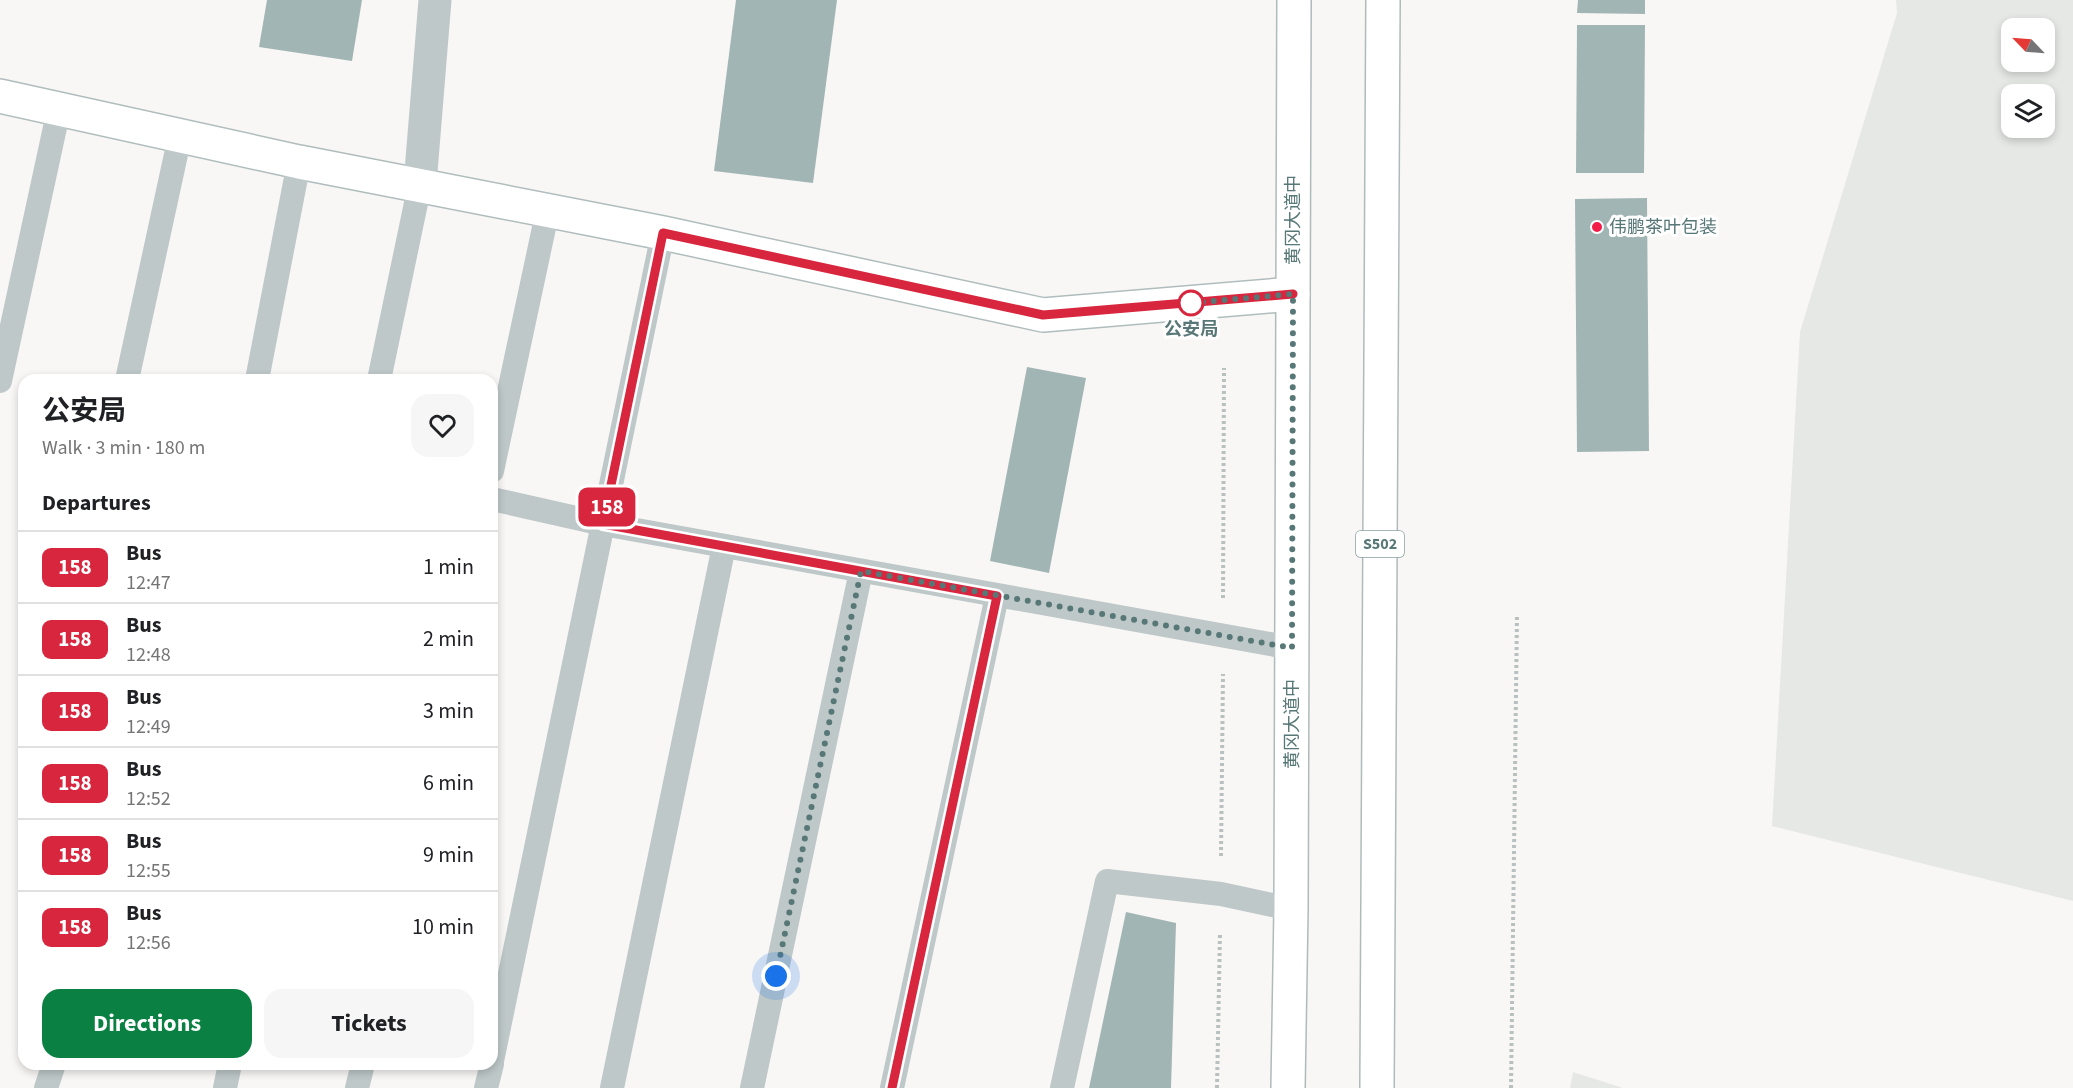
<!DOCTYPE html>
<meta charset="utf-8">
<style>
body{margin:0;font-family:"Source Sans 3","Noto Sans SC",sans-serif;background:#f6f6f6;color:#202124;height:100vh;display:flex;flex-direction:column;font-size:22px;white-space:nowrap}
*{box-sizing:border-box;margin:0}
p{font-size:20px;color:#757577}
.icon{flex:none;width:33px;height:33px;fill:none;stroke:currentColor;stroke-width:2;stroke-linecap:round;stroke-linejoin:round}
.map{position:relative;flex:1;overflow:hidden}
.details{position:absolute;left:18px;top:374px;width:480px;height:696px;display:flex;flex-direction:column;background:#fff;border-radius:18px;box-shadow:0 3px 9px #0003}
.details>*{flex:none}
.badge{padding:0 12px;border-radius:9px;font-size:21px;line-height:39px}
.needle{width:39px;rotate:295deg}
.buttons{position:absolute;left:2001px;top:18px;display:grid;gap:12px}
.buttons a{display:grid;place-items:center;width:54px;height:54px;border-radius:12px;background:#fff;box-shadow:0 3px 9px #0003;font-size:30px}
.you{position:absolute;width:30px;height:30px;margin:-15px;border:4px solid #fff;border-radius:50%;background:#1a73e8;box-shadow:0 0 0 9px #1a73e833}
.map>.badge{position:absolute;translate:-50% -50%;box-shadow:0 0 0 3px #fff}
h2{padding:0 24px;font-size:22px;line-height:54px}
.round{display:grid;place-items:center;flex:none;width:63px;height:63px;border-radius:18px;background:#f6f6f6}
.overview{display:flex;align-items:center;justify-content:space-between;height:102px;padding:0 24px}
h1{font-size:28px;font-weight:700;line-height:45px}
.cta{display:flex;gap:12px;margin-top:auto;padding:12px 24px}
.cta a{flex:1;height:69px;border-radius:18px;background:#0b8043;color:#fff;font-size:24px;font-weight:700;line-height:69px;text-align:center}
.cta a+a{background:#f6f6f6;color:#202124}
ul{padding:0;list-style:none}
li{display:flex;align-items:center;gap:18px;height:72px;padding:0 24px;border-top:2px solid #e0e0e0}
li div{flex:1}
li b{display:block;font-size:22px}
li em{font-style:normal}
li .badge{min-width:66px;font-weight:700;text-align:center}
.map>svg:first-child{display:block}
.built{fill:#e6e8e6;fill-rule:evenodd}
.building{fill:#a2b5b5}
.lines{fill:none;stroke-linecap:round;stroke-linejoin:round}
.secondary-casing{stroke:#b0bdbd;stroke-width:36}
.primary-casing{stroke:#afbbbb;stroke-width:36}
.path{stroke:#b9c0c0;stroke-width:4;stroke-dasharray:3 3;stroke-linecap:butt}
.lane{stroke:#bec8c8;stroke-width:24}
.street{stroke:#bec8c8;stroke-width:33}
.secondary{stroke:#fff;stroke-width:33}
.primary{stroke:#fff;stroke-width:33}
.line-casing{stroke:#fff;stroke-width:14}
.line{stroke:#d7263d;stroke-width:9}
.walk{stroke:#587777;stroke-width:6;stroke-dasharray:0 10.8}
.poi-dot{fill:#f31b48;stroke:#fff;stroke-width:2}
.stop-dot{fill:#fff;stroke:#d7263d;stroke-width:3}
.labels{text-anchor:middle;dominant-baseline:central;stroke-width:6;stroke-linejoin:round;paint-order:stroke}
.shield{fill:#fff;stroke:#8aa0a0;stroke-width:1.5}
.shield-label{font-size:16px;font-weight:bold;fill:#587777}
.street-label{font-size:18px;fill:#587777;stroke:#fff}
.poi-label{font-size:18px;fill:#587777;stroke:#fff;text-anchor:start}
.stop-label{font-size:18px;font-weight:bold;fill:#587777;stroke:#fff}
</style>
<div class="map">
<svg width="2073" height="1088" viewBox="0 0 2073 1088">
<rect width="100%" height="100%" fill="#f8f7f5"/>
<!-- built -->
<g class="built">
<path d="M1896,0H2073V901L1772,826L1800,332L1897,13ZM2012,28H2044V62H2012ZM2012,94H2044V128H2012Z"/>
<polygon points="1573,1072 1623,1088 1570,1088"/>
</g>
<!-- building -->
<g class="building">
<polygon points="267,0 362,0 352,61 259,47"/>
<polygon points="736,0 837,0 813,183 714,171"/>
<polygon points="1578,0 1645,0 1645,14 1577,13"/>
<polygon points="1577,25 1645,25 1644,173 1576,173"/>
<polygon points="1647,198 1649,451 1577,452 1575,199"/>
<polygon points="1027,367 1086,378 1049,573 990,561"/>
<polygon points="1126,912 1176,923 1171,1088 1089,1088"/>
</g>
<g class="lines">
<!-- secondary casing -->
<g class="secondary-casing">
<polyline id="secondary" points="0,96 299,162 663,233 1043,315 1293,294"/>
</g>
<!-- primary casing -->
<g class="primary-casing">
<g id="primary">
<polyline points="1288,1088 1291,909 1294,0"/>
<polyline points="1377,1088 1383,0"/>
</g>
</g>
<!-- path -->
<g class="path">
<polyline points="1223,598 1224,368"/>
<polyline points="1221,856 1223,674"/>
<polyline points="1217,1088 1220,932"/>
<polyline points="1511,1088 1517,614"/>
</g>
<!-- lane -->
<g class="lane">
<polyline points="127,380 180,136"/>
<polyline points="257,380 299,162"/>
<polyline points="379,380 420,184"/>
<polyline points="0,381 59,109"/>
<polyline points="492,471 548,209"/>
<polyline points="492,499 603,524 1292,648"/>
<polyline points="492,1061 663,233"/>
<polyline points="46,1088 54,1064"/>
<polyline points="225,1088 230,1064"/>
<polyline points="357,1088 363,1064"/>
<polyline points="486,1088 492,1064"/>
<polyline points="612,1088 724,546"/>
<polyline points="752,1088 861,571"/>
<polyline points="892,1088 997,596"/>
<polyline points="1062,1088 1107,881 1221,894 1291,909"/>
</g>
<!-- street -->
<polyline class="street" points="420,184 435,0"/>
<!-- secondary -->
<use href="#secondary" class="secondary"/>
<!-- primary -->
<use href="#primary" class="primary"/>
</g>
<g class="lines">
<!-- line casing -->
<g class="line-casing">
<polyline id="line" points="892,1088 997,596 603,524 663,233 1043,315 1293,294"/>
</g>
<!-- line -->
<use href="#line" class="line"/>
<!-- walk -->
<polyline class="walk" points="776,976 861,571 1292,648 1293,294 1180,304 1191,303"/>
</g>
<!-- markers -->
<circle class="poi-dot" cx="1597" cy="227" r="6"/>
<circle class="stop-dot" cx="1191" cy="303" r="12"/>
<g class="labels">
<!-- shield labels -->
<rect class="shield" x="1356" y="531" width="48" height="26" rx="4.5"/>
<g class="shield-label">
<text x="1380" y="544">S502</text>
</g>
<!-- street labels -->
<g class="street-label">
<text transform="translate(1293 220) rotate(-90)">黄冈大道中</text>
<text transform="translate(1292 724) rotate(-90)">黄冈大道中</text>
</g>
<!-- poi labels -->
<g class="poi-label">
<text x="1609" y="227">伟鹏茶叶包装</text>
</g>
<!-- stop labels -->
<g class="stop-label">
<text x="1191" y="329">公安局</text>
</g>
</g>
</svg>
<div class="buttons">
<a><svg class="needle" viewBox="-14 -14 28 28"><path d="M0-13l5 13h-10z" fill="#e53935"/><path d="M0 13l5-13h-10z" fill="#757577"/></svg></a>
<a><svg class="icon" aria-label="layers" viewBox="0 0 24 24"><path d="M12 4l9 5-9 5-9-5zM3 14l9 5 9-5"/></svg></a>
</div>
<div class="you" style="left:776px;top:976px"></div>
<b class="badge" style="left:607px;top:507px;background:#d7263d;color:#fff">158</b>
<section class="details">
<div class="overview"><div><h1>公安局</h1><p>Walk · 3 min · 180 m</p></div><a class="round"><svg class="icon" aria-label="heart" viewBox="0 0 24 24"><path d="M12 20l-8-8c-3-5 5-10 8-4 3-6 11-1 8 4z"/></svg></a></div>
<h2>Departures</h2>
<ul>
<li><span class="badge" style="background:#d7263d;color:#fff">158</span><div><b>Bus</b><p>12:47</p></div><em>1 min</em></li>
<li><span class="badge" style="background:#d7263d;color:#fff">158</span><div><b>Bus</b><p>12:48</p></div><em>2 min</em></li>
<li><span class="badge" style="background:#d7263d;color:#fff">158</span><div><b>Bus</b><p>12:49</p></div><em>3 min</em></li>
<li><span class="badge" style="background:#d7263d;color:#fff">158</span><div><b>Bus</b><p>12:52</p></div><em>6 min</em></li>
<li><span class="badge" style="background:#d7263d;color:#fff">158</span><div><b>Bus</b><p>12:55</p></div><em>9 min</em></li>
<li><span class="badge" style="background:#d7263d;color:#fff">158</span><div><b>Bus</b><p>12:56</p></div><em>10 min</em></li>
</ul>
<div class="cta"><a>Directions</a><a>Tickets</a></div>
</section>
</div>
